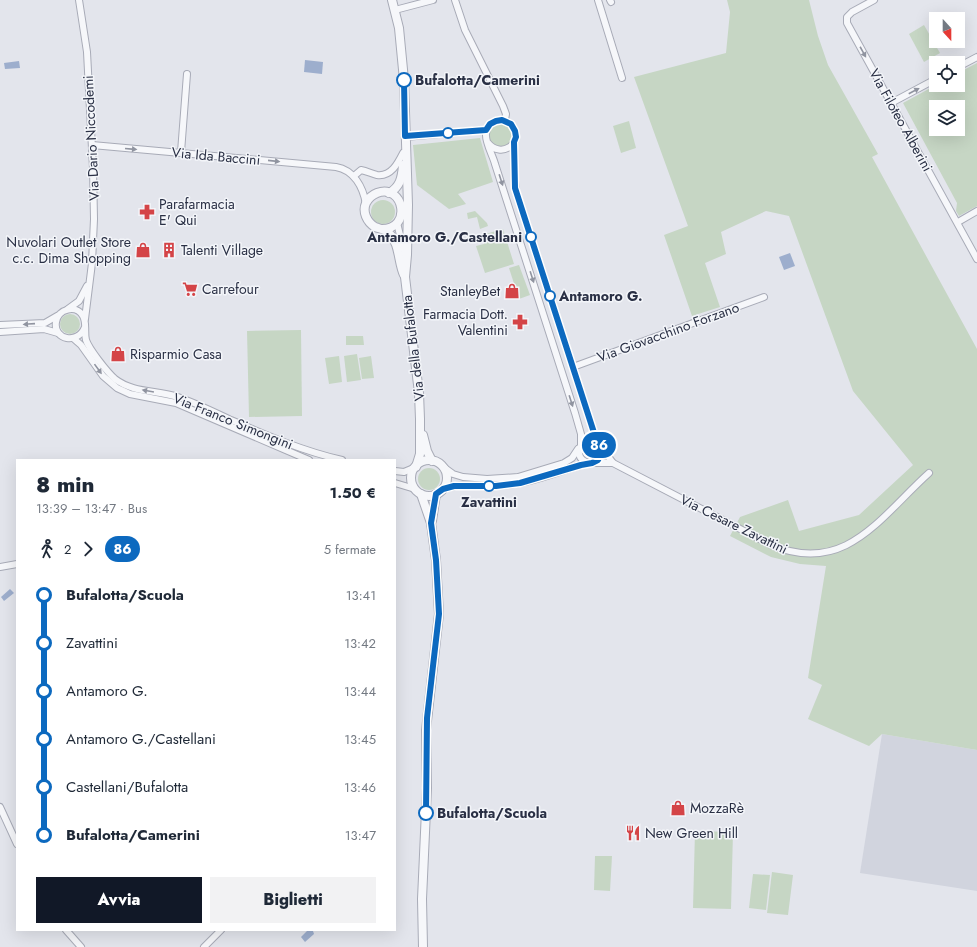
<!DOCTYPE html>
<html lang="it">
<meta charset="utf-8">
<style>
body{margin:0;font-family:Jost,sans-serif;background:#f2f2f3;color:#1f2937;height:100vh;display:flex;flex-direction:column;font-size:15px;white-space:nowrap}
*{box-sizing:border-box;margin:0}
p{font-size:13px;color:#747a83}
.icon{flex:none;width:22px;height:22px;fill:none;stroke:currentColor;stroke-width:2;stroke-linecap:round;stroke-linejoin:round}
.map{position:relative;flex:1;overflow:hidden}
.drawer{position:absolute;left:16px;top:459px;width:380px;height:472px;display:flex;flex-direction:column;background:#fff;border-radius:0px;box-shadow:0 4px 16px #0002}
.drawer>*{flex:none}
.badge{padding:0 8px;border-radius:13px;font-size:14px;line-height:26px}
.needle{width:26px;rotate:159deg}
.controls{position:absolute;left:929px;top:12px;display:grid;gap:8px}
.controls a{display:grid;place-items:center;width:36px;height:36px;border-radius:0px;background:#fff;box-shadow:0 4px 16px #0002;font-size:20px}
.map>.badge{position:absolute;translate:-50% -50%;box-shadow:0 0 0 2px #fff}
.legs{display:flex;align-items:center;gap:6px;height:44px;padding:0 20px;font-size:13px}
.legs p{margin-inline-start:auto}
.overview{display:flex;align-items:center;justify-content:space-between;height:68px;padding:0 20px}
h1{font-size:22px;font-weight:800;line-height:30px}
.cta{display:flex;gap:8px;margin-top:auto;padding:8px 20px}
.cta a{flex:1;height:46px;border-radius:0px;background:#111827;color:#fff;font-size:16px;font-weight:800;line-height:46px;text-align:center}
.cta a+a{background:#f2f2f3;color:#1f2937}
ul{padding:0 20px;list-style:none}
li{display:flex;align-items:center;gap:14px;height:48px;font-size:15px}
li i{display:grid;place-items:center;width:6px;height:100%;margin:0 5px;background:currentColor}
li i::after{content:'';width:10px;height:10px;margin:-5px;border:3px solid;border-radius:50%;background:#fff}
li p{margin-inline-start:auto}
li:first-child i{background:linear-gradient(#0000 50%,currentColor 0)}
li:last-child i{background:linear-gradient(currentColor 50%,#0000 0)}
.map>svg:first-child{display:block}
.built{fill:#d1d4de}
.green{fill:#c6d6c4;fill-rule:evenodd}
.water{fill:#9daecd}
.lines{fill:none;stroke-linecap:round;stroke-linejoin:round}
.minor-casing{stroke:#a8abb7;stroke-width:8}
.tertiary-casing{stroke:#a8abb7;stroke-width:10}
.minor{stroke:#f6f7fa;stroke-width:6}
.tertiary{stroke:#f6f7fa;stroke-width:8}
.oneway{fill:#9094a0}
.line-1-casing{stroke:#fff;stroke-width:9}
.line-1{stroke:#0c69bf;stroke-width:6}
.stop-1-dot{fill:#fff;stroke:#0c69bf;stroke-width:2}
.labels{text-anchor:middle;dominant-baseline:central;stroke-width:3;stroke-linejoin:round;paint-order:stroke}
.stop-label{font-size:14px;font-weight:bold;fill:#2a3045;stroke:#f3f5f9;text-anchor:start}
.street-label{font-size:14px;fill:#2a3045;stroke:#f3f5f9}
.poi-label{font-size:14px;fill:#2a3045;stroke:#f3f5f9;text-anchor:start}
</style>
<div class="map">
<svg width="977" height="947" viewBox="0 0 977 947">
<rect width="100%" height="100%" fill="#e3e5ec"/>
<!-- built -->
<polygon class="built" points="882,734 977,750 977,891 860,873"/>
<!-- green -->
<g class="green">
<polygon points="727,0 809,0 818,36 828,65 878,154 872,157 977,349 977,750 882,734 869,746 808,719 822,685 808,678 826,566 800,564 771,557 730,536 740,517 788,500 799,531 859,515 913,465 853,391 789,216 766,211 721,232 726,254 705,263 720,307 692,316 664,235 688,226 634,77 726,53 730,12"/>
<polygon points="924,25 940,53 924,62 909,34"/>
<path d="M977,63V206L959,216L956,211L957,203L903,103L936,85H958V73ZM936,107H958V129H936Z"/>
<polygon points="629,121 636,148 621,153 613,126"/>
<circle cx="501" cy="135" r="12"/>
<polygon points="480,138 493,182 458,194 466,204 449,209 417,185 413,145"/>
<circle cx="383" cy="212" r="12"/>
<polygon points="475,211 487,223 488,226 480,229 477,217 468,219 467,213"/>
<polygon points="503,229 514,264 485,273 476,246 484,244 482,235"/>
<polygon points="519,265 530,295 519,299 509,268"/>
<circle cx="70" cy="324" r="10"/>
<polygon points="301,330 302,416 249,417 247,331"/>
<polygon points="346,336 363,336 364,345 346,345"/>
<polygon points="357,354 361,380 347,382 344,356"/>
<polygon points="339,356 342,382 329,384 325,358"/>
<polygon points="371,356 374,378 362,379 359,358"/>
<circle cx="429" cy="479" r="11"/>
<polygon points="695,831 733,832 731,909 693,908"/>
<polygon points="595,856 612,856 610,891 594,890"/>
<polygon points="772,872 793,875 788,915 767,913"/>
<polygon points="753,874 770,875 766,910 749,908"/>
</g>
<!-- water -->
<g class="water">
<polygon points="305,60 323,62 322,74 304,72"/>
<polygon points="19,61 20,68 5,69 4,63"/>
<polygon points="790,253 795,266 784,270 779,257"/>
<polygon points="10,589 14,593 4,601 1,597"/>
<polygon points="308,930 313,931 314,934 305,942 301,937"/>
</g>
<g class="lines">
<!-- minor casing -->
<g class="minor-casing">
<g id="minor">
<polyline points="79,0 87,52 93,168 94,219 92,263 85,319"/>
<polyline points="455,0 465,30 503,106 506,114 505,120"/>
<polyline points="598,0 622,78"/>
<polyline points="610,0 611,2"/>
<polyline points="874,0 852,12 847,17 847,23 977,259"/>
<polyline points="395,10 433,0"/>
<polyline points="958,67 977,57"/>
<polyline points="891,103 936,79"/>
<polyline points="405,137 483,130 486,130"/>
<polyline points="514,142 515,181 516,191 597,442"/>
<path d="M488,143C501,159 524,143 513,127C505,115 487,120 486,134C485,142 493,156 495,164L575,413L581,434V445"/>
<path d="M92,145L336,167C354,170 363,187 366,204"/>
<polyline points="181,152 187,74"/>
<path d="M354,176L361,170C367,171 372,174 377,175C391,177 398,163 403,153"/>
<polyline points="958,222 977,211"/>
<polyline points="397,223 405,255"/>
<polyline points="68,309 79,301 87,286"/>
<polyline points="0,325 45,323 57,316"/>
<path d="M85,327C78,345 53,340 56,322C58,309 76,304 83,316C87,323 84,332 86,340C89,349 107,372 115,379C133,393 157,390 178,397C196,403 214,412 231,420C268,436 303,451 342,460"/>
<polyline points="0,332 44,329 58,333"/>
<polyline points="73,338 81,345 103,376 117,388 130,394 176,403 309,460"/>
<polyline points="573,367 764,297"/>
<polyline points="594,463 613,463 601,447"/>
<path d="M613,463L771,545C846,576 880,517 929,473"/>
<polyline points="442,466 453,474 463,477 487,479 518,477 564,463 572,458 578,449"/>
<polyline points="395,471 404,472 416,467"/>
<polyline points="395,483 415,489"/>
<path d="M443,489C463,482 487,487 508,485C531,482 554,474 577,466C584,464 593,464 599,458C603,450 600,443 591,440L583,443C576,451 578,460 589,463"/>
<polyline points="0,567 17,564"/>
<polyline points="0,807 17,844"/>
<polyline points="66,930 81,947"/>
<polyline points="204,947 221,930"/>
</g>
</g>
<!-- tertiary casing -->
<g class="tertiary-casing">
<g id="tertiary">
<polyline points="392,0 399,28 404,80 408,205 407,255 405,277 419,393 420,419 420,454 416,467"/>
<path d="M389,193C400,187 402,178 403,165"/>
<path d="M381,229C413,230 404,183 377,193C372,195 368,199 366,203C362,212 367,222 375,227C380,229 385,229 389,233C400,244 398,262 404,275"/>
<polyline points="423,435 427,451 432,461"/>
<circle cx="429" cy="478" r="18"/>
<polyline points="421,494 431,523 436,560 439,614 426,730 427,788 422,899 423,947"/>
<polyline points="432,521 436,494"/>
</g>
</g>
<!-- minor -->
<use href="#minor" class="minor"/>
<!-- tertiary -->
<use href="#tertiary" class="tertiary"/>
</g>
<!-- one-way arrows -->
<defs><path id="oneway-solid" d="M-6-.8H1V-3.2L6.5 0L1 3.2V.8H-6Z"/></defs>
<g class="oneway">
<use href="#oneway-solid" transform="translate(863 52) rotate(61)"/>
<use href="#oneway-solid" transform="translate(914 91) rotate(-28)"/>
<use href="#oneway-solid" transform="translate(131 149) rotate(5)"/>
<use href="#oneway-solid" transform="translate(274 161) rotate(6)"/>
<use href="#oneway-solid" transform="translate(501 180) rotate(72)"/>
<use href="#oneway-solid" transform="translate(532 277) rotate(72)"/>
<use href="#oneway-solid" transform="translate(29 324) rotate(176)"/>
<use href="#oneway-solid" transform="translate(98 369) rotate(54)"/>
<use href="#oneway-solid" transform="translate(148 391) rotate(-170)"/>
<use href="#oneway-solid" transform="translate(571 401) rotate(72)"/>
</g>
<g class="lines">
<!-- line-1 casing -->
<g class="line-1-casing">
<polyline id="line-1" points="404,80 405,136 486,130 490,124 496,121 502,120 511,124 515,131 516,137 514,142 515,188 597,442 600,447 601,454 598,460 592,463 581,465 520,483 496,486 454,486 443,489 436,494 431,523 436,560 439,614 427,718 426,813"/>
</g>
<!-- line-1 -->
<use href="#line-1" class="line-1"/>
</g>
<!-- icons -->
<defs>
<g id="pharmacy-bare" transform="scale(1.2)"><path d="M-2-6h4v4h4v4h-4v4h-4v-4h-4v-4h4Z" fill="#d44447" stroke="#f3f5f9" stroke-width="2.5" paint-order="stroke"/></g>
<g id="shop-bare" transform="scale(1.2)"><path d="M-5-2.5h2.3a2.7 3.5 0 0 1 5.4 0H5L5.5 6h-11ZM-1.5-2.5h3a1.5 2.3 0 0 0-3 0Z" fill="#d44447" stroke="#f3f5f9" stroke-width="2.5" paint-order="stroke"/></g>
<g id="building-bare" transform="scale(1.2)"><path d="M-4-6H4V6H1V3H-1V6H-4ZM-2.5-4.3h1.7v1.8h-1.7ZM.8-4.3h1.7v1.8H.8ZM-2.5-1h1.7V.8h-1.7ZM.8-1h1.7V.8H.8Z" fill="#d44447" stroke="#f3f5f9" stroke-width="2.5" paint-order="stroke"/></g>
<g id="supermarket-bare" transform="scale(1.2)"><path d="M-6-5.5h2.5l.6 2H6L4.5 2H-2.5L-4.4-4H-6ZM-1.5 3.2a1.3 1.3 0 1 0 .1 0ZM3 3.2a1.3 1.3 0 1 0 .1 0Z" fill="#d44447" stroke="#f3f5f9" stroke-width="2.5" paint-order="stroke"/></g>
<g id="restaurant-bare" transform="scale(1.2)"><path d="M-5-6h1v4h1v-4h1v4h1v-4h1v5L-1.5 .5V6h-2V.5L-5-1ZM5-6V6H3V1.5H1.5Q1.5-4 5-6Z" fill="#d44447" stroke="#f3f5f9" stroke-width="2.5" paint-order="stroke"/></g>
</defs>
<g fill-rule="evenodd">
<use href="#pharmacy-bare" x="147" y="212"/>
<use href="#shop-bare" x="143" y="250"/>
<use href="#building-bare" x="169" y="250"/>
<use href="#supermarket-bare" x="190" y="289"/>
<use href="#shop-bare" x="512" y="291"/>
<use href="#pharmacy-bare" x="520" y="322"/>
<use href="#shop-bare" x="118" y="354"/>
<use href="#shop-bare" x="678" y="808"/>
<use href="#restaurant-bare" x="633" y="833"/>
</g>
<!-- markers -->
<g class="stop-1-dot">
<circle cx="404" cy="80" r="7"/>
<circle cx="448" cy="133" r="5"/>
<circle cx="531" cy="237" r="5"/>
<circle cx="550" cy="296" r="5"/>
<circle cx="489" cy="486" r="5"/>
<circle cx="426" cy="813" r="7"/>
</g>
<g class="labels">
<!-- stop labels -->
<g class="stop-label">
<text x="415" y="80">Bufalotta/Camerini</text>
<text x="522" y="237" text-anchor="end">Antamoro G./Castellani</text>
<text x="559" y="296">Antamoro G.</text>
<text x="489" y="502" text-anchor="middle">Zavattini</text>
<text x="437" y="813">Bufalotta/Scuola</text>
</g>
<!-- street labels -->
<g class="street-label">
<text transform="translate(901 120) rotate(61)">Via Filoteo Alberini</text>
<text transform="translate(91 138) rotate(-93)">Via Dario Niccodemi</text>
<text transform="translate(216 156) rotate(5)">Via Ida Baccini</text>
<text transform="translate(668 332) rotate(-20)">Via Giovacchino Forzano</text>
<text transform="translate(413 348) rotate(-97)">Via della Bufalotta</text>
<text transform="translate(233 421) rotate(22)">Via Franco Simongini</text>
<text transform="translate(734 524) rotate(26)">Via Cesare Zavattini</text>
</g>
<!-- poi labels -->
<g class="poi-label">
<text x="159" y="204">Parafarmacia<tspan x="159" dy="16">E' Qui</tspan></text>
<text x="131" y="242" text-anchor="end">Nuvolari Outlet Store<tspan x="131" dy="16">c.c. Dima Shopping</tspan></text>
<text x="181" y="250">Talenti Village</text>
<text x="202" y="289">Carrefour</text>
<text x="500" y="291" text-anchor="end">StanleyBet</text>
<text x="508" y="314" text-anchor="end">Farmacia Dott.<tspan x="508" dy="16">Valentini</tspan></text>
<text x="130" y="354">Risparmio Casa</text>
<text x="690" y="808">MozzaRè</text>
<text x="645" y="833">New Green Hill</text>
</g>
</g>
</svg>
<div class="controls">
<a><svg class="needle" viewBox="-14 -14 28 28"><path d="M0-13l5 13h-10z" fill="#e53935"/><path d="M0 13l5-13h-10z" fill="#747a83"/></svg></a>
<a><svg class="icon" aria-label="locate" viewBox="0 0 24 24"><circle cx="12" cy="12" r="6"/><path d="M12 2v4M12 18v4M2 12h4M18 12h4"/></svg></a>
<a><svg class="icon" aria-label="layers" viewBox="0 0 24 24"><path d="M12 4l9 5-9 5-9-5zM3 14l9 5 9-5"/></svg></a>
</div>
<b class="badge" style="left:599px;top:445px;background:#0c69bf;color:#fff">86</b>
<section class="drawer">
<div class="overview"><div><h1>8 min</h1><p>13:39 – 13:47 · Bus</p></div><b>1.50 €</b></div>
<div class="legs"><svg class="icon" aria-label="walk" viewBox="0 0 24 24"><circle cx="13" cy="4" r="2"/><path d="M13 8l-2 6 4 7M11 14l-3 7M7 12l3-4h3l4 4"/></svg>2<svg class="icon" aria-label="forward" viewBox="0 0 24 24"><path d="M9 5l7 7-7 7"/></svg><b class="badge" style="background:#0c69bf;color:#fff">86</b><p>5 fermate</p></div>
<ul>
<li><i style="color:#0c69bf"></i><b>Bufalotta/Scuola</b><p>13:41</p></li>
<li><i style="color:#0c69bf"></i><span>Zavattini</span><p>13:42</p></li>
<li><i style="color:#0c69bf"></i><span>Antamoro G.</span><p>13:44</p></li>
<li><i style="color:#0c69bf"></i><span>Antamoro G./Castellani</span><p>13:45</p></li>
<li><i style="color:#0c69bf"></i><span>Castellani/Bufalotta</span><p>13:46</p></li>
<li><i style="color:#0c69bf"></i><b>Bufalotta/Camerini</b><p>13:47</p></li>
</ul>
<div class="cta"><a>Avvia</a><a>Biglietti</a></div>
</section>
</div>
